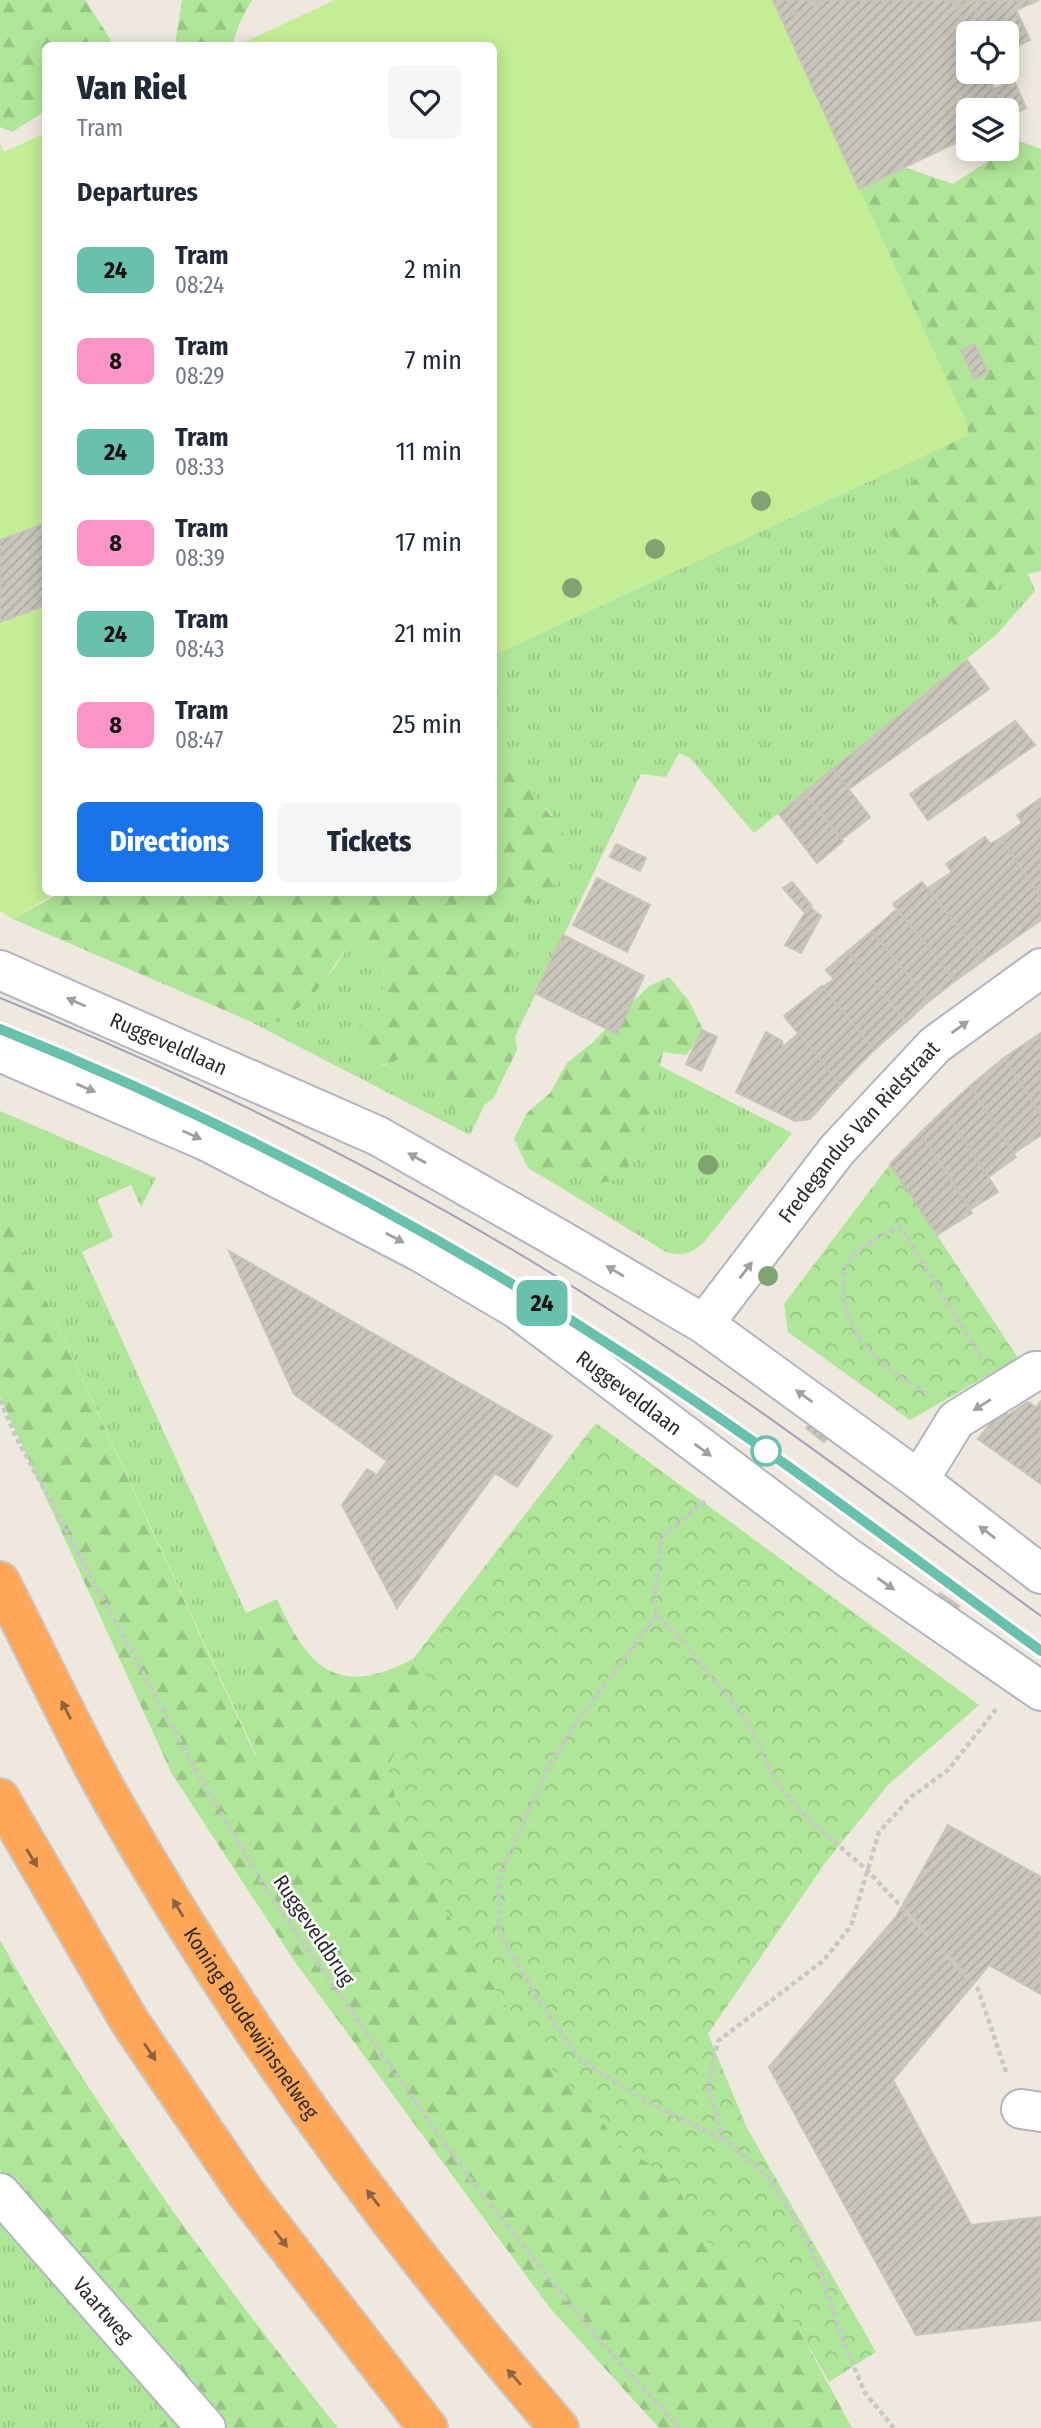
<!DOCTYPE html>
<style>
body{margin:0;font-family:"Fira Sans Condensed",sans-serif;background:#f6f6f7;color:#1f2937;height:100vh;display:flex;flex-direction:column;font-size:26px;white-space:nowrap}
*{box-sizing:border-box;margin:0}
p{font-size:23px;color:#747a83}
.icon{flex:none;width:38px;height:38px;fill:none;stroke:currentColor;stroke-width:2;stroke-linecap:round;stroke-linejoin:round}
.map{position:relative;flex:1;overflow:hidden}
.side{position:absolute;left:42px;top:42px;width:455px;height:854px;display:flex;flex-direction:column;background:#fff;border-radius:10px;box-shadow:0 4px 18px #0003}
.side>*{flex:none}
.badge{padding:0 14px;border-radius:10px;font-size:24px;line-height:46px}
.fabs{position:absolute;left:956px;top:21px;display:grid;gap:14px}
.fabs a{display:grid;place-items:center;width:63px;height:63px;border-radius:10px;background:#fff;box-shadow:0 4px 18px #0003;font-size:35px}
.map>.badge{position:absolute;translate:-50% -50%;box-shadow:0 0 0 4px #fff}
h2{padding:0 35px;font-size:26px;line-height:63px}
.round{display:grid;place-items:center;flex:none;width:74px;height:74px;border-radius:10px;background:#f6f6f7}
.head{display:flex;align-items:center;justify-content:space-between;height:119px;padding:0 35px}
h1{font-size:33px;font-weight:800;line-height:52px}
.primary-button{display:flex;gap:14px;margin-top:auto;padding:14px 35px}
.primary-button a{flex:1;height:80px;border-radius:10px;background:#1a73e8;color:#fff;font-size:28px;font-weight:800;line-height:80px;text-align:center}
.primary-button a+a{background:#f6f6f7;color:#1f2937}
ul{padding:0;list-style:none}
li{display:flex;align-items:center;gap:21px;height:91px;padding:0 35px}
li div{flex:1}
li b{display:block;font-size:26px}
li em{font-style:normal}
li .badge{min-width:77px;font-weight:700;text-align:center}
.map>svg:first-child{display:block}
.grass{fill:url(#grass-tufts)}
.forest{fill:url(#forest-firs)}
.park{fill:url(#park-crowns)}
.pitch{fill:#c4ee95}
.building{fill:url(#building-hatch);stroke:#cac4b7;stroke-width:2}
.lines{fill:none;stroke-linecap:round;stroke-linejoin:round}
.minor-casing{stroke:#b2b4c0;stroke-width:42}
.highway-casing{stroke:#c8c8c8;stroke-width:42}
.path{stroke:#c8c8c8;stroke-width:4.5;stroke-dasharray:5 3.5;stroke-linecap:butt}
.minor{stroke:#fff;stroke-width:38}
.highway{stroke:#ffa758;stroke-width:38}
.tram{stroke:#a0a3b7;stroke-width:2}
.tree{fill:#80a471}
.oneway{fill:#a0a0a0}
.oneway2{fill:#8b6340}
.line-casing{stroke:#fff;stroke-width:16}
.line{stroke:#69c0ac;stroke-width:10}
.stop-dot{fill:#fff;stroke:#69c0ac;stroke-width:3.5}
.labels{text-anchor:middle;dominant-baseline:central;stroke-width:5;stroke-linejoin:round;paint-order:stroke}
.street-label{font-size:21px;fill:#2c2c2c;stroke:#fff}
</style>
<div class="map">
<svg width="1041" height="2428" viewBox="0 0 1041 2428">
<defs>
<pattern id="grass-tufts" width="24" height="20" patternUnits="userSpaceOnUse" patternTransform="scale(1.75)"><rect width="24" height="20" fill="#b0e699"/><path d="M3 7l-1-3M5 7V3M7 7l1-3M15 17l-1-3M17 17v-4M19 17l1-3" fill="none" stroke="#98c584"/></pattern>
<pattern id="forest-firs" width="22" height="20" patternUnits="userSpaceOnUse" patternTransform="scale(1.75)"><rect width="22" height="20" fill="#b0e699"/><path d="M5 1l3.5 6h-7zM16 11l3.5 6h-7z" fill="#98c584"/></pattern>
<pattern id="park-crowns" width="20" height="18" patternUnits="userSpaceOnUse" patternTransform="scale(1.75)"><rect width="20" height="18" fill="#b0e699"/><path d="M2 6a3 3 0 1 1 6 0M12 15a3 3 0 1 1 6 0" fill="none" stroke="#98c584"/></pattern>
<pattern id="building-hatch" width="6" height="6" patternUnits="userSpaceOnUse" patternTransform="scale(1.75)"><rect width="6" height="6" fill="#c9c6bc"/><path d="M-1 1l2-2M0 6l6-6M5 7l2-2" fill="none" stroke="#adaaa2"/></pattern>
</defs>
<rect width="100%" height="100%" fill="#eee8de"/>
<!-- grass -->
<g class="grass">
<polygon points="969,435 1035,591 996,635 754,833 690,758 679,753 666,777 641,774 515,1037 507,969 517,937 510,913 552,815 525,787 494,745 494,655"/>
<polygon points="352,941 376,943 384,966 382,1005 361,1024 382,1066 410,1055 430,1066 439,1096 474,1112 485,1104 470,1135 247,1020 279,1022 333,970"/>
<path d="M619,1045L792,1133L704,1242C692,1253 683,1257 666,1252L545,1178Z"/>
<polygon points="0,1111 156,1178 141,1207 131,1185 97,1200 113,1237 82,1252 246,1613 258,1759 0,1200"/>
<polygon points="0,2216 172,2414 158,2428 0,2428"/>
</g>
<!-- forest -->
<g class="forest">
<polygon points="0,0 85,0 111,40 110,45 46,46 45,111 12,132 0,127"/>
<polygon points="182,0 252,0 240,22 232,45 175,45"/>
<polygon points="801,0 866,154 953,184 1019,141 1041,149 1041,571 1013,577 992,591 987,619 977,638 952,622 904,569 887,518 920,472 939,407 911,354"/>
<path d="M494,745C519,779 549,808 570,845L553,889L528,904L515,900L510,913L517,937L507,969L517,1050L493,1099L474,1112L460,1116L439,1096L430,1066L410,1055C381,1067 374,1072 354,1045L360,1024L382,1005L384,966L376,943L352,941L311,998L279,1022L247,1020L13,919L60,893L494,892Z"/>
<polygon points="669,977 689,1001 704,1032 686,1055 663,1052 650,1113 633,1144 626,1177 597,1184 574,1173 545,1178 528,1168 514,1139 527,1113 550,1093 567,1063 591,1044 649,986"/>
<path d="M0,1200L256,1757L246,1613L277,1599C308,1668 337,1699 413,1659L427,1672L426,1693L388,1766L402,1826L424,1858L440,1902L531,2045L558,2075L592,2104L616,2142L664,2173L681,2193L702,2238L742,2257L798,2328L852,2428H659L550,2308L295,1962L172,1774L0,1397Z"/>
<path d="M0,1940C96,2113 215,2274 338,2428H158L192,2393L0,2170Z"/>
</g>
<!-- park -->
<g class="park">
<polygon points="890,1164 1018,1358 910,1420 788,1332 784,1304"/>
<polygon points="596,1423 979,1705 888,1785 825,1863 708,2034 747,2128 876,2352 829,2382 798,2328 742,2257 702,2239 681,2193 664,2174 615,2142 592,2104 558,2075 531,2045 440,1902 424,1858 402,1826 388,1766 426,1693 426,1672 413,1659"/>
</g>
<!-- pitch -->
<g class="pitch">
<polygon points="335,0 773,0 965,419 969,435 494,655 494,46 236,46"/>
<polygon points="45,133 46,892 56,893 13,919 0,911 0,144 4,152"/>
</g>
<!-- building -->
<g class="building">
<polygon points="773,0 823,0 782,20"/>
<polygon points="823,0 952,0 968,34 968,72 986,72 1004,110 968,110 968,137 859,189 782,20"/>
<polygon points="952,0 973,0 956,8"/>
<polygon points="1039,0 1016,10 1030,40 1006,51 1006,33 986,33 971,1"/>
<polygon points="971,1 986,33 968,34 956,8"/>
<polygon points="1009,52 1018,70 996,81 991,72 1006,72"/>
<polygon points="1014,80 1026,108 1007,118 994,89"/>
<polygon points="975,344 988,373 974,379 961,350"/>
<polygon points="46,523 46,605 0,622 0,540"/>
<polygon points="967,660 989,689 849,789 833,769"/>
<polygon points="1015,721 1035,745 928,820 910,794"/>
<polygon points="833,769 870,817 842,839 804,793"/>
<polygon points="804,793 843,841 817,863 779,814"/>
<polygon points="1041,798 1041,898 1001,838 1022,823 1017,815"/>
<polygon points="985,837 990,844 1001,838 1041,898 1041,920 984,960 928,888 952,872 946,864"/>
<polygon points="616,844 646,858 640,871 610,857"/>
<polygon points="597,878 650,905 627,952 573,925"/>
<polygon points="792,882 812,906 810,907 821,916 801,953 785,945 805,913 783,888"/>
<polygon points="922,882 984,960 955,981 893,904"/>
<polygon points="897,909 955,981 929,1001 872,931"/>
<polygon points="872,931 929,1001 906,1022 848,951"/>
<polygon points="563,935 644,976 617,1034 535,993"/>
<polygon points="848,951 906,1022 874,1050 823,987 834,979 826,970"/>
<polygon points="822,986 874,1050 840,1085 784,1016"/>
<polygon points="702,1030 717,1037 701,1071 686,1064"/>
<polygon points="766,1032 782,1041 783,1047 799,1033 840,1085 810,1119 795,1121 736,1092"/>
<polygon points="1041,1033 1041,1115 1004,1058"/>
<polygon points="1004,1058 1041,1115 1041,1135 1014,1153 970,1086"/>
<polygon points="970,1086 1016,1157 988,1177 944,1110"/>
<polygon points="944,1110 998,1192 971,1209 920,1133"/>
<polygon points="920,1133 972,1213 937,1235 890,1164"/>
<polygon points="229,1251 552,1436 517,1487 495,1473 397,1608 342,1505 367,1469 377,1475 387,1461 294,1394"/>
<polygon points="1041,1401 1041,1484 978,1439 1001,1410 1008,1415 1028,1402 1036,1407"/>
<polygon points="811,1422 829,1435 824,1442 806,1428"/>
<polygon points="940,1593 959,1606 954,1613 935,1599"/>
<polygon points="948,1825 1041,1877 1041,1994 989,1965 893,2080 971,2225 1041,2217 1041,2320 916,2335 769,2067 896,1917"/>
</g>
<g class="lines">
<!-- minor casing -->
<g class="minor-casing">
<g id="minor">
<path id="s1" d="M0,970L378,1136L559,1239L704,1324L919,1480L1041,1574"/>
<path id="s2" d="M0,1052L206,1141L420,1252L517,1309L847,1557L1041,1691"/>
<path id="s3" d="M704,1324L837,1150L935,1045L1041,968"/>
<polyline points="919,1480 956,1420 1035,1371 1041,1371"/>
<polyline points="1021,2109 1041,2112"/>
<path id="s4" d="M0,2193L206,2428"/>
</g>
</g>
<!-- highway casing -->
<g class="highway-casing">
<g id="highway">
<path id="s5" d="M0,1581C35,1649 68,1720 105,1788C233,2016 388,2231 559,2428"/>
<polyline points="0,1798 130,2022 246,2193 428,2428"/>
</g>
</g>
<!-- path -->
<g class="path">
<path d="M928,1393C886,1374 841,1333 843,1284C843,1276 845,1265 850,1259C862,1245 885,1235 900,1226L981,1357"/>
<polyline points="0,1400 16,1437 194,1767 271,1897 470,2179 591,2330 679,2428"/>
<polyline points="705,1501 662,1537 654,1601 657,1615 681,1639 749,1723 776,1782 807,1818 867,1870 978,1989 1006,2072"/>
<polyline points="657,1615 578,1720 548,1768 499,1877 499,1930 536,1996 580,2060 655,2106 723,2139"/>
<polyline points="894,2428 865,2393 844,2343 818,2264 796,2220 767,2175 724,2139 708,2087 718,2041 823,1961 851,1926 879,1832 911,1797 948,1770 997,1708"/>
</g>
<!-- minor -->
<use href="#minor" class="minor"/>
<!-- highway -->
<use href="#highway" class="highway"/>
<!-- tram -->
<g class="tram">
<path d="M0,998C211,1084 416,1185 608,1309C757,1404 898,1512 1041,1616"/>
<path d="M0,1029C221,1118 433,1229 633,1360C773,1451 906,1553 1041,1651"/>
</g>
</g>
<!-- trees -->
<g class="tree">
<circle cx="761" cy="501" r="10"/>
<circle cx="655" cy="549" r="10"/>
<circle cx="572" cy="588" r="10"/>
<circle cx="708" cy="1165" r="10"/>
<circle cx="768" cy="1276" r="10"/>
</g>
<!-- one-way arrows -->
<defs><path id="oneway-solid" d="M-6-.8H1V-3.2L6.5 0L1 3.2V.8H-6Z" transform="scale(1.75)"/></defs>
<g class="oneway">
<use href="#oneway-solid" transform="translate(76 1002) rotate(-156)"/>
<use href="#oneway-solid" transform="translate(960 1027) rotate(-36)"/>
<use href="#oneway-solid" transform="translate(86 1088) rotate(23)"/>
<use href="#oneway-solid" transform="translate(192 1135) rotate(24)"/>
<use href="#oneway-solid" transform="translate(417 1158) rotate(-151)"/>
<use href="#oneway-solid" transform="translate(395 1238) rotate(28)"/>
<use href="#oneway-solid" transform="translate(746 1270) rotate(-53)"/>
<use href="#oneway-solid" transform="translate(615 1271) rotate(-149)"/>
<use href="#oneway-solid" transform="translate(804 1396) rotate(-144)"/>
<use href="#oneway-solid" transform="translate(982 1405) rotate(148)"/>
<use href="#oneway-solid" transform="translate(703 1450) rotate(36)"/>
<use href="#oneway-solid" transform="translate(987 1532) rotate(-143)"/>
<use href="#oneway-solid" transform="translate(886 1584) rotate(35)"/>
</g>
<g class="oneway2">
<use href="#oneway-solid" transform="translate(66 1710) rotate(-117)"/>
<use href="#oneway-solid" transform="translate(32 1858) rotate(59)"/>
<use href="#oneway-solid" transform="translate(178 1908) rotate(-121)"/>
<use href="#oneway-solid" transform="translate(150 2052) rotate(56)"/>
<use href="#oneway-solid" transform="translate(373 2198) rotate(-128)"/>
<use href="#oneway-solid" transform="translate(281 2239) rotate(52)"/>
<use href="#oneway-solid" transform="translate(514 2377) rotate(-131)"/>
</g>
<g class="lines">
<!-- line casing -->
<g class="line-casing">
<path id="line" d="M0,1029C221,1118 433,1229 633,1360C773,1451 906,1553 1041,1651"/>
</g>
<!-- line -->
<use href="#line" class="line"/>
</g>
<!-- markers -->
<circle class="stop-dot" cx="766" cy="1451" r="14"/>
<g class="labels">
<!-- street labels -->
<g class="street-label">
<text stroke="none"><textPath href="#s1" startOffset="184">Ruggeveldlaan</textPath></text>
<text stroke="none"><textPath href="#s3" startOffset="247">Fredegandus Van Rielstraat</textPath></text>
<text stroke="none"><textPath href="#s2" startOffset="718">Ruggeveldlaan</textPath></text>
<text transform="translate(314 1930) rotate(56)">Ruggeveldbrug</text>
<text stroke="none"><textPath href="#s5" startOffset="509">Koning Boudewijnsnelweg</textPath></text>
<text stroke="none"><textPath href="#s4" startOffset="156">Vaartweg</textPath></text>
</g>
</g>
</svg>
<div class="fabs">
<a><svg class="icon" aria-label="locate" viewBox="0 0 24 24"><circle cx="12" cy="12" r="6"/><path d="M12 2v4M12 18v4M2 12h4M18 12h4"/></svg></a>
<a><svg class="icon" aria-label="layers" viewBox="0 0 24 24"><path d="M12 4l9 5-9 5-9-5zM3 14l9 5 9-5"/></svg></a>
</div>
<b class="badge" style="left:542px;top:1303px;background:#69c0ac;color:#111">24</b>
<section class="side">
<div class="head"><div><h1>Van Riel</h1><p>Tram</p></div><a class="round"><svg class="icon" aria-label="heart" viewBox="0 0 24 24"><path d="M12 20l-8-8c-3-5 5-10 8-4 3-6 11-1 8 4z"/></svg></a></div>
<h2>Departures</h2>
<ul>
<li><span class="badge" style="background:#69c0ac;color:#111">24</span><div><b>Tram</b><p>08:24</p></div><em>2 min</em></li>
<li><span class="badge" style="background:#fc95c5;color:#111">8</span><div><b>Tram</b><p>08:29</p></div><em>7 min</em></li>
<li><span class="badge" style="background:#69c0ac;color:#111">24</span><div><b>Tram</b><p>08:33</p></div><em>11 min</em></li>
<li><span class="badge" style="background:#fc95c5;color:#111">8</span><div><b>Tram</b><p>08:39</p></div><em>17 min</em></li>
<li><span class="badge" style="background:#69c0ac;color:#111">24</span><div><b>Tram</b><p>08:43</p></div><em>21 min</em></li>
<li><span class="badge" style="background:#fc95c5;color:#111">8</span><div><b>Tram</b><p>08:47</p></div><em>25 min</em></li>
</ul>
<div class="primary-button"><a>Directions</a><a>Tickets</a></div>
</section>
</div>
